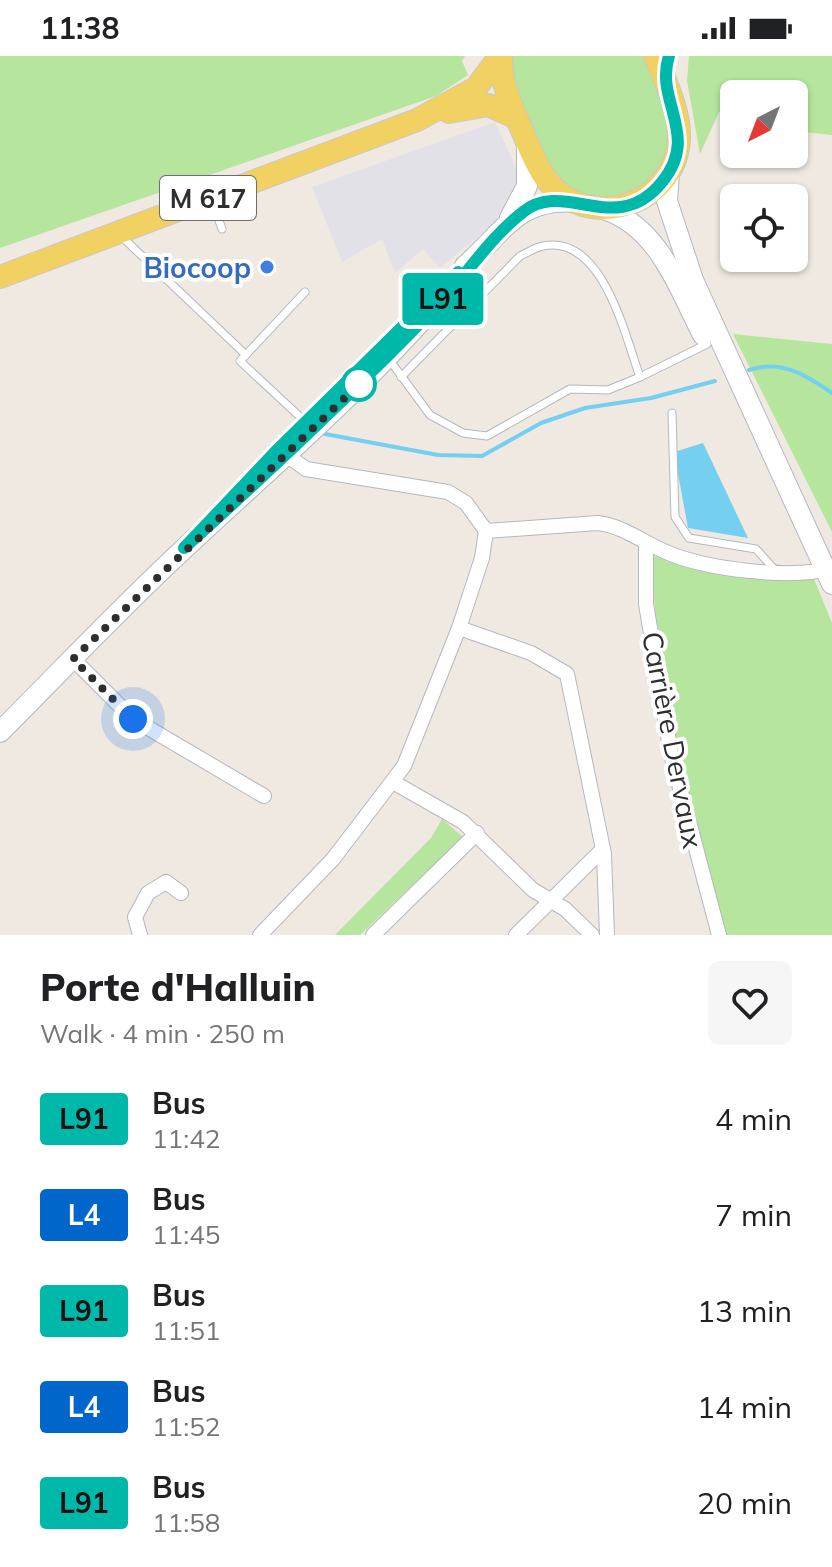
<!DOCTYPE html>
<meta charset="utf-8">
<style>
body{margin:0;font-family:Mulish,sans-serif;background:#f6f6f6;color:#202124;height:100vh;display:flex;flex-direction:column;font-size:30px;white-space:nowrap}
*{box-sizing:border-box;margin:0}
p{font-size:26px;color:#757577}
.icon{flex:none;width:44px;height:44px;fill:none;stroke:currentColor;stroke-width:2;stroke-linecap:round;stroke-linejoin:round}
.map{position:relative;height:879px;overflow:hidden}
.details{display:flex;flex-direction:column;background:#fff;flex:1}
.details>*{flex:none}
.badge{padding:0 16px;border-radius:6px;font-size:28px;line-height:52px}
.needle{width:52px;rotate:222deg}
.buttons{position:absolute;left:720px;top:24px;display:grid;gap:16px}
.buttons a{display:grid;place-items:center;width:88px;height:88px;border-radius:12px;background:#fff;box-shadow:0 2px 6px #0004;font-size:40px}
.you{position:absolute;width:40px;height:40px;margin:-20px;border:6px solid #fff;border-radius:50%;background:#1a73e8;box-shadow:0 0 0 12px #1a73e833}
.map>.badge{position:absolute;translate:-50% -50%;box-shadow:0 0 0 4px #fff}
.round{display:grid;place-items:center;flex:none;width:84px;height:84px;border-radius:12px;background:#f6f6f6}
.head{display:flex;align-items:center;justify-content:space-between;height:136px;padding:0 40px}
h1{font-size:38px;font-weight:800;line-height:60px}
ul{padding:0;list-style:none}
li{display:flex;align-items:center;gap:24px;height:96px;padding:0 40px}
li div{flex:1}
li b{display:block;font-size:30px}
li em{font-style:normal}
li .badge{min-width:88px;font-weight:700;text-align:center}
.status{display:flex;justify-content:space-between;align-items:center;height:56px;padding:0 40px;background:#fff;direction:ltr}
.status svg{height:22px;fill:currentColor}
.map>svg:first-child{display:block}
.industrial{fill:#e3e1e8}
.green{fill:#b6e59e}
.water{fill:#75cff0}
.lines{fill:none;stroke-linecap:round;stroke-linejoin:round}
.stream{stroke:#75cff0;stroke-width:4}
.service-casing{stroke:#b4b7c1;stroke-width:9}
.minor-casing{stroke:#b4b7c1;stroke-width:16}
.secondary-casing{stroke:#b4b7c1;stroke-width:22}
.primary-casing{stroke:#c9c9c9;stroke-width:24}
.service{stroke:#fff;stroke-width:7}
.minor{stroke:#fff;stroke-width:14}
.secondary{stroke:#fff;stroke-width:20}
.primary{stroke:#f2d163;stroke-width:22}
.line-casing{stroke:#fff;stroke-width:18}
.line{stroke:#00b8aa;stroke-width:12}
.walk{stroke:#2e2e2e;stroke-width:8;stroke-dasharray:0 14.4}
.shop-dot{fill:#3f7fe0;stroke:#fff;stroke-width:3}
.stop-dot{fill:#fff;stroke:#00b8aa;stroke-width:4}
.labels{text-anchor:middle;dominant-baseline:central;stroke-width:8;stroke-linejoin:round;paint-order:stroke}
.shield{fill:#fff;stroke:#6d6d6d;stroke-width:2}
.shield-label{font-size:26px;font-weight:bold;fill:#2e2e2e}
.shop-label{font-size:28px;font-weight:bold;fill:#366cbe;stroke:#fff;text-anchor:end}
.street-label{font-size:28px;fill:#2e2e2e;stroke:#fff}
</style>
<div class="status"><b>11:38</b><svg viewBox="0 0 49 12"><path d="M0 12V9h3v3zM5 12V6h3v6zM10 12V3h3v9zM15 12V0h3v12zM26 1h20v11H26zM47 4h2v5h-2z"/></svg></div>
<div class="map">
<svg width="832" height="879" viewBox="0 0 832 879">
<rect width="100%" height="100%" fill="#efe9e1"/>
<!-- industrial -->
<polygon class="industrial" points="495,66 523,127 506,157 440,212 423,193 395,217 382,183 342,206 312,131"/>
<!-- green -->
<g class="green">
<polygon points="0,0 465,0 462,5 468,19 436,40 0,192"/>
<path d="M510,0H647C662,48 692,106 634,139C623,145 598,142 585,142L551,117L512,26Z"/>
<polygon points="689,0 832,0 832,79 794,75 794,38 734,38 734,60 719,56 700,98 687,25"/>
<polygon points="733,278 832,288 832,476"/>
<path d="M651,499L687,512L814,523L832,567V879H725C692,753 657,630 651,499Z"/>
<polygon points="442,763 463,781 360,879 335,879 431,782"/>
</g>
<!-- water -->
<polygon class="water" points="703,387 748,482 688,472 674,396"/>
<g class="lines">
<!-- stream -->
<g class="stream">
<path d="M749,314C781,303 806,319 832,337"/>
<polyline points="325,378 438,399 482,400 541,367 585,352 651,342 715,325"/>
</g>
<!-- service casing -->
<g class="service-casing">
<g id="service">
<polyline points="212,145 222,173"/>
<polyline points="120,179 246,299"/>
<polyline points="305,236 240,305 311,371"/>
<polyline points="380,291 430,359 463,377 487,380 570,333 608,334 640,321"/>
<path d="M401,321L520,200C527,197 536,191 543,190C603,178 625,280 640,321L707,288"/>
<polyline points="672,357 675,461 689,482 756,493 776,515"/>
</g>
</g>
<!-- minor casing -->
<g class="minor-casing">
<g id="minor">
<path d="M278,393L306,413L448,436L466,447L486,475L598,467C623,470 644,487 666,496C705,513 791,524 832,512"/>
<polyline points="646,487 646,548 671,698 719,879"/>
<polyline points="459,572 531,597 567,618 604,798 607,879"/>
<polyline points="73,603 133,663 264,740"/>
<polyline points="393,726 463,766 533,834 565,853 592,879"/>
<polyline points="140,879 135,861 148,837 166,826 181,837"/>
<polyline points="260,879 333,803 404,710 459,572 482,502 486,475"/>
<polyline points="373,879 477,777"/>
<polyline points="516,879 603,793"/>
</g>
</g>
<!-- secondary casing -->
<g class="secondary-casing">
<g id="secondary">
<polyline points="669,117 667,145 693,224 832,528"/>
<path d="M604,153C659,171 678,231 703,279"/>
<polyline points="510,162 527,130 527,91"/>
<path d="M465,210C504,176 518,141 576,146"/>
<path d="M0,676C62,614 122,550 186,491C284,399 391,310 473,203"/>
</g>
</g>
<!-- primary casing -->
<g class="primary-casing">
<g id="primary">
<path d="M501,0C500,24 511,49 520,70C530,92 539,119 556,134C602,174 677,143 679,82C680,55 665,25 655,0"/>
<polyline points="449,56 488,49 517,62"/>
<polyline points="0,221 417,64 476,32 500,0"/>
</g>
</g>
<!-- service -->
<use href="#service" class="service"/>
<!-- minor -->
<use href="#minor" class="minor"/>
<!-- secondary -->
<use href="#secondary" class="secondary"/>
<!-- primary -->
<use href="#primary" class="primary"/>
</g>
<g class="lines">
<!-- line casing -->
<g class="line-casing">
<path id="line" d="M458,216L278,393L184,492C270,415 353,336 433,254C465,222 487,184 523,156C565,122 616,183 662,126C701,79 654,45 669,0"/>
</g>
<!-- line -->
<use href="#line" class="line"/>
<!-- walk -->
<polyline class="walk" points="133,663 73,603 359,328"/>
</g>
<!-- markers -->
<circle class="shop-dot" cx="267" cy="211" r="8"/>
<circle class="stop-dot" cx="359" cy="328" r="16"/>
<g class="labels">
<!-- shield labels -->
<rect class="shield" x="160" y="120" width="96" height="44" rx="6"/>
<g class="shield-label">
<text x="208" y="142">M 617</text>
</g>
<!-- shop labels -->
<g class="shop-label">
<text x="251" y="211">Biocoop</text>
</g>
<!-- street labels -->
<g class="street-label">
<text transform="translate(673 684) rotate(79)">Carrière Dervaux</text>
</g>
</g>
</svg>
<div class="buttons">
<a><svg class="needle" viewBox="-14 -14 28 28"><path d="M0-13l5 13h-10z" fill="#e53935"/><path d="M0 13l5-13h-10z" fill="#757577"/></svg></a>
<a><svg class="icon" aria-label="locate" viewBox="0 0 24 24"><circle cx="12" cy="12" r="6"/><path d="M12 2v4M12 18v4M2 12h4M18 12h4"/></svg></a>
</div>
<div class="you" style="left:133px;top:663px"></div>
<b class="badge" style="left:443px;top:243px;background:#00b8aa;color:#111">L91</b>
</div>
<section class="details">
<div class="head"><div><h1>Porte d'Halluin</h1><p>Walk · 4 min · 250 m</p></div><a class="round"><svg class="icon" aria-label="heart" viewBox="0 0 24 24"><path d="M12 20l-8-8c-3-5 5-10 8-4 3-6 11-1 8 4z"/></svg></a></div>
<ul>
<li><span class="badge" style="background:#00b8aa;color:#111">L91</span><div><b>Bus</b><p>11:42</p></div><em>4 min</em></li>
<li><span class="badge" style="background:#06c;color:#fff">L4</span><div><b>Bus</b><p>11:45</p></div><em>7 min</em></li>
<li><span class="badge" style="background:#00b8aa;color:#111">L91</span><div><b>Bus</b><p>11:51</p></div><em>13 min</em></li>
<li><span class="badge" style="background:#06c;color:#fff">L4</span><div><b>Bus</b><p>11:52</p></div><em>14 min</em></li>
<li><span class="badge" style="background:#00b8aa;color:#111">L91</span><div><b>Bus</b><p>11:58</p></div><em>20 min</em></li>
</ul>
</section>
